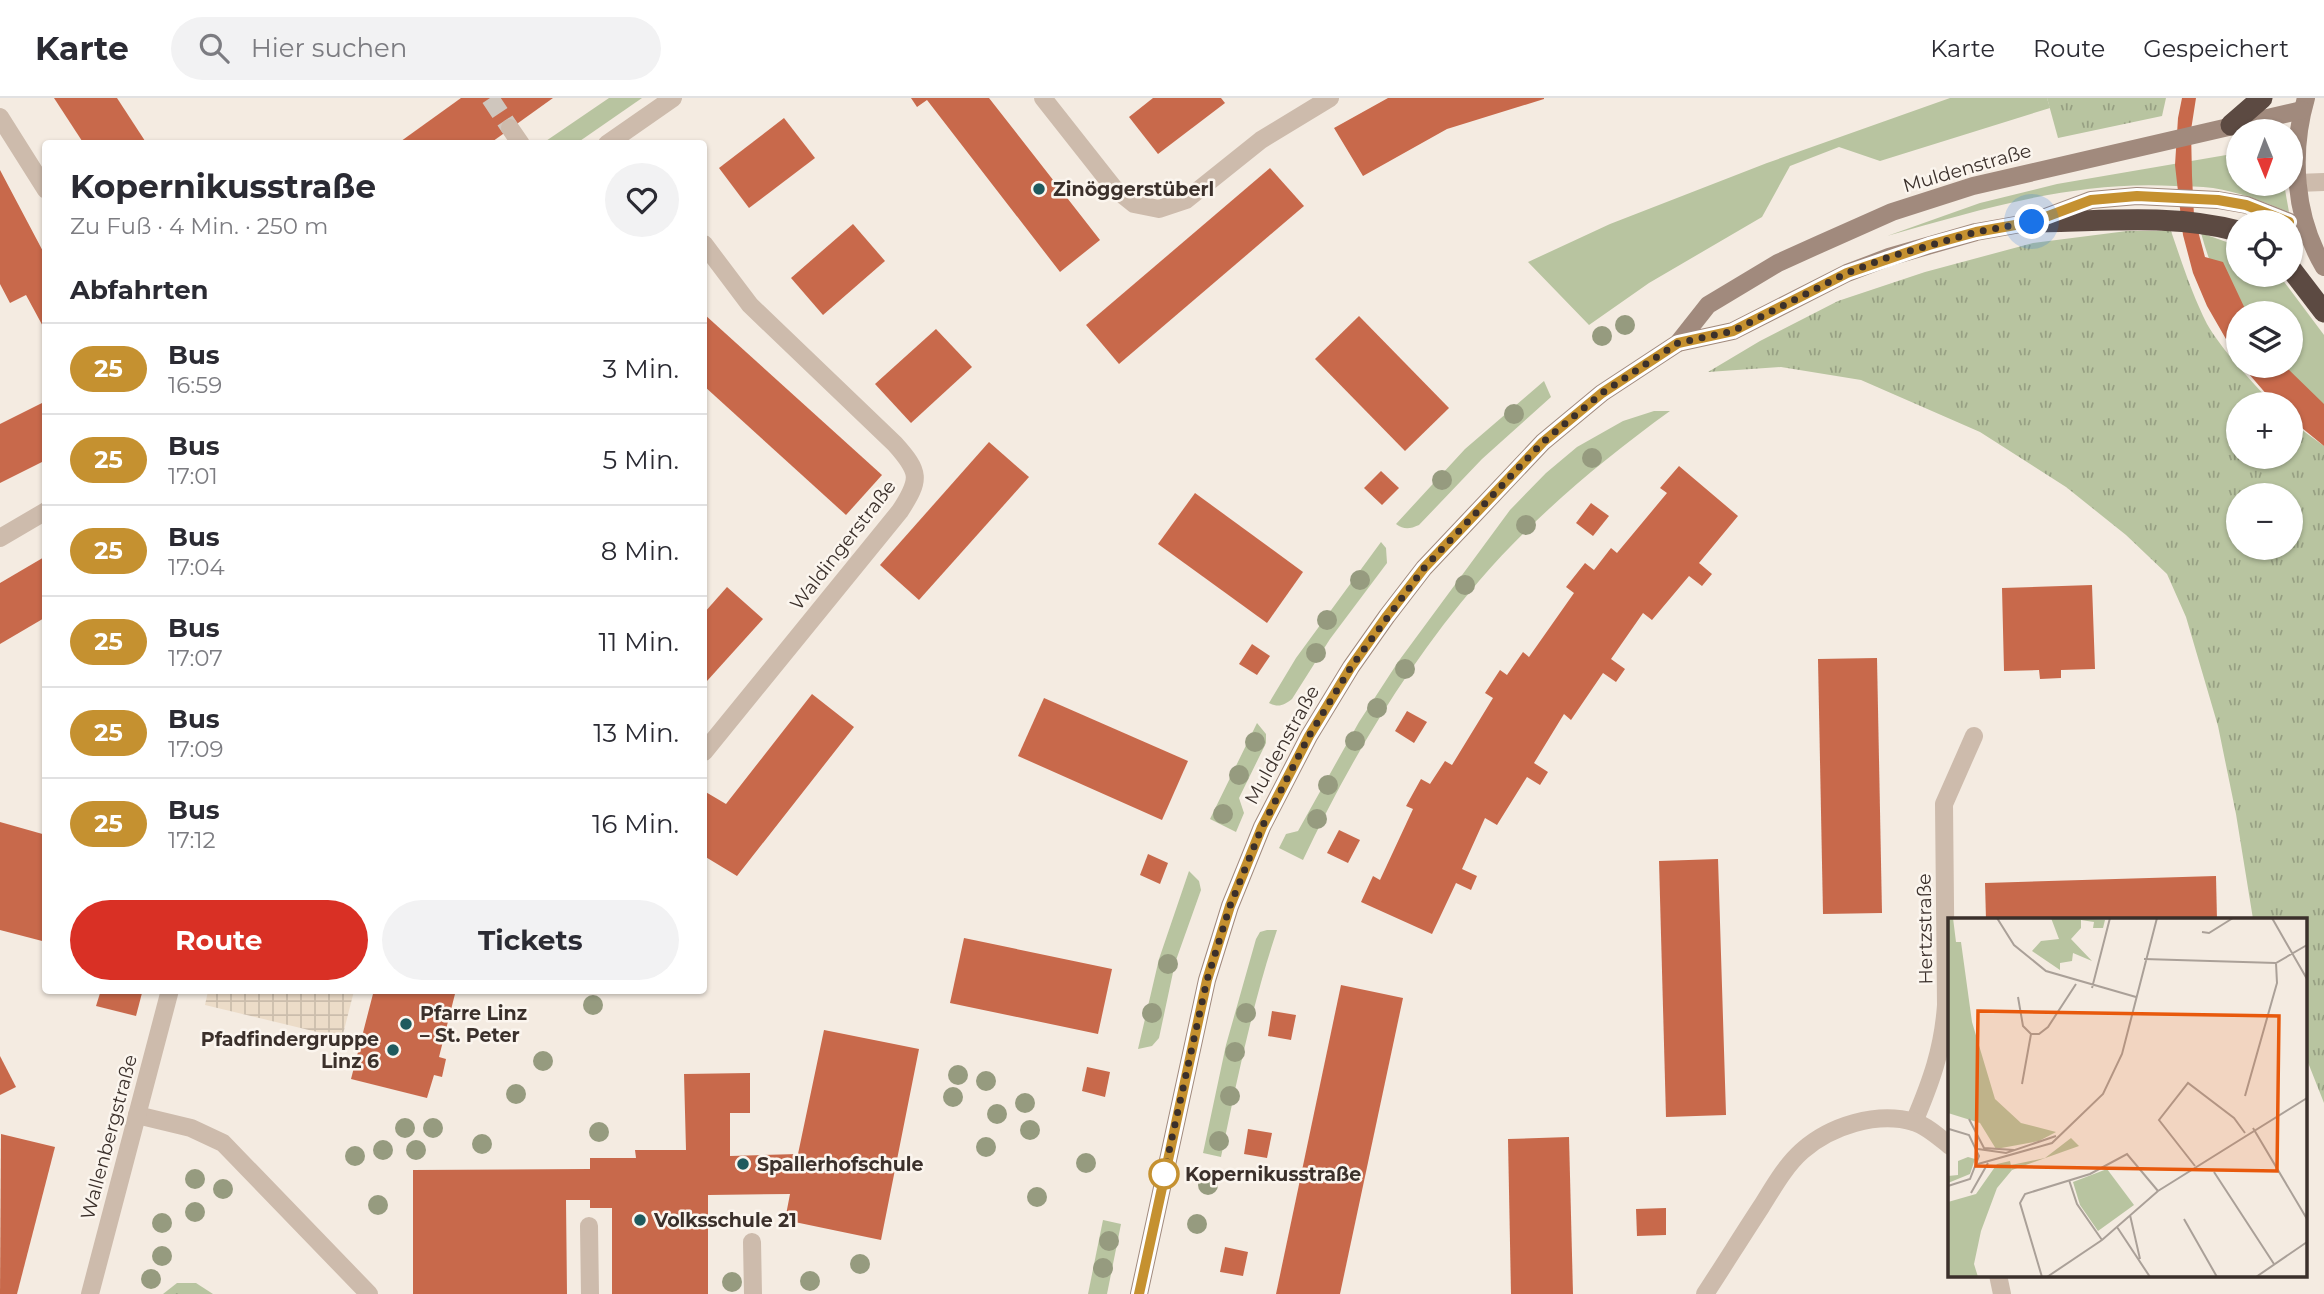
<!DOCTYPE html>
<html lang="de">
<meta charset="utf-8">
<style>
body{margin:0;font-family:Montserrat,sans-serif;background:#f2f2f3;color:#2b2b33;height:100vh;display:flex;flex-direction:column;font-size:26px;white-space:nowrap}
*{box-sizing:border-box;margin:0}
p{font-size:23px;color:#7c7c81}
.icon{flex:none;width:38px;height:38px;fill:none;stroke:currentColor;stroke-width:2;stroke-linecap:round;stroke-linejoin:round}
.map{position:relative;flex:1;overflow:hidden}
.drawer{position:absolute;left:42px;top:42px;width:665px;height:854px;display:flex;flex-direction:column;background:#fff;border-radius:7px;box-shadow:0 2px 5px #0004}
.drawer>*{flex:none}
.badge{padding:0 14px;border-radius:23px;font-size:24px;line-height:46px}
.needle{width:46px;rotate:179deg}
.buttons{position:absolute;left:2226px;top:21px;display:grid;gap:14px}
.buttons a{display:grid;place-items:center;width:77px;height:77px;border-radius:50%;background:#fff;box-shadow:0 2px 5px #0004;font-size:35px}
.you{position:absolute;width:35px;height:35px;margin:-18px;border:5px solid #fff;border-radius:50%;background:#1a73e8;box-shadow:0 0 0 10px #1a73e833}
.map>.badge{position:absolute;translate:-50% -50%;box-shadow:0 0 0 4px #fff}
h2{padding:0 28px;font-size:26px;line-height:63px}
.round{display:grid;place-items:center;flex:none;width:74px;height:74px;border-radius:37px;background:#f2f2f3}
.overview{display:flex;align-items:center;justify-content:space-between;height:119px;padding:0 28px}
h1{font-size:33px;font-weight:700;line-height:52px}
.primary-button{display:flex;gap:14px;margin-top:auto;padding:14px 28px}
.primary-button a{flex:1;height:80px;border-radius:42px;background:#d93025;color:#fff;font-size:28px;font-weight:700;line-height:80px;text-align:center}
.primary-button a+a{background:#f2f2f3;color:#2b2b33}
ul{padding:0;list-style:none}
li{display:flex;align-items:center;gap:21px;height:91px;padding:0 28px;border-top:2px solid #e1e1e2}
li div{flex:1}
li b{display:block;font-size:26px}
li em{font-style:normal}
li .badge{min-width:77px;font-weight:700;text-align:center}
header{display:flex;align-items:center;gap:42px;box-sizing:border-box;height:98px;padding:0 35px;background:#fff;border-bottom:2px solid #e1e1e2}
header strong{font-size:33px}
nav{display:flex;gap:38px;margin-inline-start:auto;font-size:24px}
.search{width:490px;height:63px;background:#f2f2f3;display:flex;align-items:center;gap:18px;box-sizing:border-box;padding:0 24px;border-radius:38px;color:#7c7c81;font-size:26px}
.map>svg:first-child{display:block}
.grass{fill:#b8c4a0}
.park{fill:url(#park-tufts);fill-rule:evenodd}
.plaza{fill:url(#plaza-grid)}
.building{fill:#c8694b}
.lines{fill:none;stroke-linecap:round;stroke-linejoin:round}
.street-tunnel{stroke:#cfc6bd;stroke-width:18;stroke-dasharray:18 9;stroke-linecap:butt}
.lane{stroke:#cdbbac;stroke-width:18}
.street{stroke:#cdbbac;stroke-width:18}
.secondary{stroke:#a18a7d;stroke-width:18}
.highway{stroke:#5c4a42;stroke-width:21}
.tree{fill:#969b7f}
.line-casing{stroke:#fff;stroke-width:16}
.line{stroke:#c59130;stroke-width:10}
.walk{stroke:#3b302b;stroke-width:7;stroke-dasharray:0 12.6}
.poi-dot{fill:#1f5a5e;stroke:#fbf5ee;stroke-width:2.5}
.stop-dot{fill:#fff;stroke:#c59130;stroke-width:3.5}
.labels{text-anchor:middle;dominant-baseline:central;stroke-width:5;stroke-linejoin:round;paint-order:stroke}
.street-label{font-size:19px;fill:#3b302b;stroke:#fbf5ee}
.poi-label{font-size:19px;font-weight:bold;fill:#3b302b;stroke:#fbf5ee;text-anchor:start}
.stop-label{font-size:19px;font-weight:bold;fill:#3b302b;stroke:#fbf5ee;text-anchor:start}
.inset-road{fill:none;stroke:#aaa098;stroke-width:2}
.view{fill:#e8590c;fill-opacity:0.15;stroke:#e8590c;stroke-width:3.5}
.inset-edge{fill:none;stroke:#3b302b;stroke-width:3.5}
</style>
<header>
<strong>Karte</strong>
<div class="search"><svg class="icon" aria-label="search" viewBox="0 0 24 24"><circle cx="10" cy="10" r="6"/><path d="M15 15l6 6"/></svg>Hier suchen</div>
<nav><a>Karte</a><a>Route</a><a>Gespeichert</a></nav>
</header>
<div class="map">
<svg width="2324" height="1196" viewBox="0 0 2324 1196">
<defs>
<pattern id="park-tufts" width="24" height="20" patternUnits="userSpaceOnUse" patternTransform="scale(1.75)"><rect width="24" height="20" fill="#b8c4a0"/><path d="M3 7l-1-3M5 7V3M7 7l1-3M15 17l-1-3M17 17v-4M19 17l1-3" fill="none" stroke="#97a083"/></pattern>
<pattern id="plaza-grid" width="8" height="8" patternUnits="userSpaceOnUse" patternTransform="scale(1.75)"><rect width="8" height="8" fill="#ecdcc8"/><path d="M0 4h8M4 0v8" fill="none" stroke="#cbbdac"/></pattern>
</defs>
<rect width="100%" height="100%" fill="#f4ebe1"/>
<!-- grass -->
<g class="grass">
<polygon points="609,0 642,0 577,45 543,45"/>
<polygon points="1950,0 2047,0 2050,10 1880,63 1839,49 1790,68 1762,119 1649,185 1589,227 1528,164 1610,126 1767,65"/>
<path d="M2238,55V86H2284L2289,114C2264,104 2239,94 2213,90C2200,88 2187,89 2175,88C2076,82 1982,111 1887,138L1980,105L2057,86Z"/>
<path d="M2201,135L2238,148V177H2279L2324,237V317L2283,282L2271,268H2291V215H2238V223C2221,195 2210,167 2201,135Z"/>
<path d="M1544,283L1551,299L1482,361L1419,427C1410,431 1404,432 1396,426L1465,351Z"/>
<path d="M1654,313H1670C1601,363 1535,418 1479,483C1407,567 1350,662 1303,762L1279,750L1286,736L1298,733L1359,624L1398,564L1510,412L1546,375L1577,349L1623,323Z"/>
<path d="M1381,444L1386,450L1387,465L1330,541L1292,601C1284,607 1279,610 1269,605L1296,560Z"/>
<polygon points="1257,625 1266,636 1266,645 1239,700 1244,715 1236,734 1210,721"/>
<polygon points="1189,773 1199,783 1201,792 1175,865 1159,940 1152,948 1138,951 1159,861"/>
<path d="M1267,832H1277C1252,907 1237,982 1221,1059L1203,1055L1226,947L1256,841L1260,834Z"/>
<polygon points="1103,1122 1121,1126 1107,1196 1088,1196"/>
</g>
<!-- park -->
<g class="park">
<polygon points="2047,0 2166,0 2162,18 2058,40"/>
<path d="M2127,133H2171C2182,165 2192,196 2207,226C2221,251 2253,285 2273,306H2238V359H2291V324L2324,348V1005L2305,957V822L2253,821L2236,716L2218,628L2186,519L2167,476L2126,437L2066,389L1980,334L1861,282L1781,269L1708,274L1760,243L1838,203L1925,174L2033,145ZM2238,397H2291V450H2238Z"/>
<polygon points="177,1185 196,1185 213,1196 163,1196"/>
</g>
<!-- plaza -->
<polygon class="plaza" points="208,893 209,892 354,893 342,940 205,907"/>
<!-- building -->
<g class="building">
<polygon points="54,0 117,0 147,46 84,46"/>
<polygon points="461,0 553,0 489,46 397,46"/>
<polygon points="911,0 989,0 1100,142 1060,174 927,2 917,9"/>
<polygon points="1153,0 1221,0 1225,5 1158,56 1129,19"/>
<polygon points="1388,0 1544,0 1544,1 1447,31 1363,78 1334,30"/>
<polygon points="2182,0 2196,0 2191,32 2192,78 2194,118 2205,159 2223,164 2247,215 2238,215 2238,262 2207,208 2193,175 2183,137 2175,67 2178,20"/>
<polygon points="784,20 815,60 749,110 719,70"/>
<polygon points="1270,70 1304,108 1119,266 1086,227"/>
<polygon points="0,72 46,159 46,234 26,197 10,205 0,186"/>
<polygon points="853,126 885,163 823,217 791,180"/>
<polygon points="704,216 882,377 846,417 704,288"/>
<polygon points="1359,218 1449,310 1405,353 1315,261"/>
<polygon points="936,231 972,269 911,325 875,286"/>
<polygon points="2242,268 2285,268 2324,306 2324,348 2291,321 2291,306 2275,306"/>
<polygon points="46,303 46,362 0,385 0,326"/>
<polygon points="989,344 1029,379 919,502 880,467"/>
<polygon points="1679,368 1738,418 1699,465 1712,476 1702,488 1689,478 1652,522 1643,515 1611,561 1625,571 1616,584 1603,575 1571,622 1564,616 1534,665 1548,674 1540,687 1527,679 1497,727 1485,720 1462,771 1477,778 1471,792 1456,785 1432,836 1361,804 1373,778 1380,782 1413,711 1406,708 1421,681 1430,686 1445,663 1452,667 1493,600 1485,595 1500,572 1507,577 1523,554 1529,559 1574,495 1566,489 1585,465 1594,472 1611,450 1617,455 1667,395 1660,390"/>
<polygon points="1381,373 1399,390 1382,407 1364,390"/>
<polygon points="1195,395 1303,474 1267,525 1158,446"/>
<polygon points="1591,405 1609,418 1593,438 1576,425"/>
<polygon points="46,458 46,519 0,546 0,485"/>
<polygon points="2092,487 2095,571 2061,572 2061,580 2040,581 2039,572 2004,573 2002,490"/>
<polygon points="727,489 763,521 707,583 704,580 704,515"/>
<polygon points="1252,546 1270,558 1257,577 1239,566"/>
<polygon points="1877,560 1882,815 1823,816 1818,561"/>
<polygon points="812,596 854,629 737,778 704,758 704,693 726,706"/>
<polygon points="1044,600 1188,663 1162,722 1018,658"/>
<polygon points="1407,613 1427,624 1414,645 1395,633"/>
<polygon points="0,724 46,737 46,844 0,832"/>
<polygon points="1339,732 1360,742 1348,765 1327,755"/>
<polygon points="1148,756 1168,765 1160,786 1140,777"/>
<polygon points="1718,761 1726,1017 1666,1019 1659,763"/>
<polygon points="2216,778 2217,822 1986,822 1985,785"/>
<polygon points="964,840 1112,871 1098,936 950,905"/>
<polygon points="1341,887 1403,900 1340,1196 1276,1196"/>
<polygon points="101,892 131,892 142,895 136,918 96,908"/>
<polygon points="374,892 456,892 439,959 446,961 442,979 434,977 427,1000 351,981"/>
<polygon points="1272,913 1296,917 1291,942 1268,938"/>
<polygon points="824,932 919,951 881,1142 785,1122 790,1096 708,1097 708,1196 612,1196 612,1110 590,1110 590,1102 566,1102 567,1196 413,1196 413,1072 590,1071 590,1060 636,1060 635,1052 686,1052 684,976 750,975 750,1015 730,1015 730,1058 798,1056"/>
<polygon points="0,958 16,989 0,997"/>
<polygon points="1087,969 1110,974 1105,999 1082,993"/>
<polygon points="1248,1031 1272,1035 1267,1060 1244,1056"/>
<polygon points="1,1036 55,1049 17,1196 0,1196"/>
<polygon points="1569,1039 1573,1196 1511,1196 1508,1041"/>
<polygon points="1666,1110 1666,1137 1637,1138 1636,1111"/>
<polygon points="1225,1149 1248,1154 1243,1178 1220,1174"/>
</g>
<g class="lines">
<!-- street-tunnel -->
<polyline class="street-tunnel" points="490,0 510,30"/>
<!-- lane -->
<g class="lane">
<polyline points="2297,85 2324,84"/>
<polyline points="137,1017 191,1030 223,1045 369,1196"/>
<polyline points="589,1128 590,1196"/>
<polyline points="752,1144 753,1196"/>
</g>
<!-- street -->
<g class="street">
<polyline points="1043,0 1114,90 1134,106 1159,111 1186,102 1261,42 1330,0"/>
<polyline points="0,19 46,92"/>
<polyline points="510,30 521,46"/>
<polyline points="607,46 673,0"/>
<path d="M704,146L750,207L895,346C920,374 921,381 900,413L704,654"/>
<polyline points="0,440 46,413"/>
<path d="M1914,1024C1931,984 1943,951 1946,907L1944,706L1974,638"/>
<polyline points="1998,1177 2002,1196"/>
<polyline points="90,1196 170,892"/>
<path d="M1705,1196C1724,1167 1742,1138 1761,1109C1773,1090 1785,1068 1802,1053C1830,1028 1877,1013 1914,1024C1927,1028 1939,1039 1950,1048"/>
</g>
<!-- secondary -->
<g class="secondary">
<path d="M2306,0C2290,55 2294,119 2324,169"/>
<polyline points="1678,245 1733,233 1847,175 1889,159 1976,134 2032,124 2091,102 2137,98 2218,102 2247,107 2290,124"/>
<polyline points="1139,1196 1207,882 1230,808 1262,729 1309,638 1351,569 1387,518 1424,470 1543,344 1602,295 1678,245 1708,207 1778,165 1820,146 1892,114 1973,88 2302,12"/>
</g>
<!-- highway -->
<g class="highway">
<polyline points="2231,27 2262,0"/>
<path d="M2032,124C2101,124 2171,115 2238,133"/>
<polyline points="2291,171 2324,214"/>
</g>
</g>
<!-- trees -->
<g class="tree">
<circle cx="1625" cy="227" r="10"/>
<circle cx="1602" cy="238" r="10"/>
<circle cx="1514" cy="316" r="10"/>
<circle cx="1592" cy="360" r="10"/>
<circle cx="1442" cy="382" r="10"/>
<circle cx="1526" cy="427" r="10"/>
<circle cx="1360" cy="482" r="10"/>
<circle cx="1465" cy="487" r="10"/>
<circle cx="1327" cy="522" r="10"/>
<circle cx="1316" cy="555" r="10"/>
<circle cx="1405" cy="571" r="10"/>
<circle cx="1377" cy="610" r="10"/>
<circle cx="1355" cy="643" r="10"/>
<circle cx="1255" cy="644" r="10"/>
<circle cx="1239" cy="677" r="10"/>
<circle cx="1328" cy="687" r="10"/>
<circle cx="1223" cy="716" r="10"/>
<circle cx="1317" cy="721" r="10"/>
<circle cx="1168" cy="866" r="10"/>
<circle cx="593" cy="907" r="10"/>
<circle cx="1152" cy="915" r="10"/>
<circle cx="1246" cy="915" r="10"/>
<circle cx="1235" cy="954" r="10"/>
<circle cx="543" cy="963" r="10"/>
<circle cx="958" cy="977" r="10"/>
<circle cx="986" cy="983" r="10"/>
<circle cx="516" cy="996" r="10"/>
<circle cx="1230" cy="998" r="10"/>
<circle cx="953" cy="999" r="10"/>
<circle cx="1025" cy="1005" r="10"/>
<circle cx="997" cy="1016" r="10"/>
<circle cx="405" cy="1030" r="10"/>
<circle cx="433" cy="1030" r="10"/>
<circle cx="1030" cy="1032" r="10"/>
<circle cx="599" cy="1034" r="10"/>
<circle cx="1219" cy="1043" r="10"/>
<circle cx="482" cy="1046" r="10"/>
<circle cx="986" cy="1049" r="10"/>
<circle cx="383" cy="1052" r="10"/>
<circle cx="416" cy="1052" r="10"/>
<circle cx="355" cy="1058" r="10"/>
<circle cx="1086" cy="1065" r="10"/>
<circle cx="195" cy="1081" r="10"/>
<circle cx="1208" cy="1087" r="10"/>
<circle cx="223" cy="1091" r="10"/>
<circle cx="1037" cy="1099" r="10"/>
<circle cx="378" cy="1107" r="10"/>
<circle cx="195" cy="1114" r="10"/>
<circle cx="162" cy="1125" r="10"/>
<circle cx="1197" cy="1126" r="10"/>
<circle cx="1109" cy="1143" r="10"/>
<circle cx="162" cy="1158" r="10"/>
<circle cx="860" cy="1166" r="10"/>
<circle cx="1103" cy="1170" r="10"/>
<circle cx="151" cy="1181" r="10"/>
<circle cx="810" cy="1183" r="10"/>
<circle cx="732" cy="1184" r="10"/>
</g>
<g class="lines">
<!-- line casing -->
<g class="line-casing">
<polyline id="line" points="1139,1196 1207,882 1230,808 1262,729 1309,638 1351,569 1387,518 1424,470 1543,344 1602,295 1678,245 1733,233 1847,175 1929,147 1976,134 2032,124 2091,102 2137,98 2218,102 2246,107 2289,124"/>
</g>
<!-- line -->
<use href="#line" class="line"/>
<!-- walk -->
<polyline class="walk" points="1164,1076 1207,882 1230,808 1262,729 1309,638 1351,569 1424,470 1543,344 1602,295 1678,245 1733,233 1847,175 1889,159 1976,134 2032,124"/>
</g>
<!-- markers -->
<g class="poi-dot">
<circle cx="1039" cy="91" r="7"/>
<circle cx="406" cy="926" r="7"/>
<circle cx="393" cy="952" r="7"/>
<circle cx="743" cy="1066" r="7"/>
<circle cx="640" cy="1122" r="7"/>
</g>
<circle class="stop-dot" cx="1164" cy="1076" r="14"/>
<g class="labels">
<!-- street labels -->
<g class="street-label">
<text transform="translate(1967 70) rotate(-16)">Muldenstraße</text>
<text transform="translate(843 447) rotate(-52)">Waldingerstraße</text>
<text transform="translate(1282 647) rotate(-61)">Muldenstraße</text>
<text transform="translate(1925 831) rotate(-91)">Hertzstraße</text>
<text transform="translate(109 1039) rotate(-75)">Wallenbergstraße</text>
</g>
<!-- poi labels -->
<g class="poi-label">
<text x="1053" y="91">Zinöggerstüberl</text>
<text x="420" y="915">Pfarre Linz<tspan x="420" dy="22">– St. Peter</tspan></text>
<text x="379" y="941" text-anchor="end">Pfadfindergruppe<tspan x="379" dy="22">Linz 6</tspan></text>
<text x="757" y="1066">Spallerhofschule</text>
<text x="654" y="1122">Volksschule 21</text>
</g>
<!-- stop labels -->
<g class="stop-label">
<text x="1185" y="1076">Kopernikusstraße</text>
</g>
</g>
<!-- overview -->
<g transform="translate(1948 820)">
<rect width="359" height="359" fill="#f4ebe1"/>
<path d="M123,220L131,228L64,252L63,247L97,240ZM20,239L27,241L22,256L0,265V258L10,257V243Z" fill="#b8c4a0"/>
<path d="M0,0H5L8,24H13L24,104L47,181L73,205L108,214L91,223L48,231L32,205L0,195ZM103,0L157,2L155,10H145L146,4L133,2V10L123,21L144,43L125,35L124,43L112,45V52L84,33L93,23L111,21ZM62,243L64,252L49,270L33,313L26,346L30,359H0V284L28,276L49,246ZM159,251L186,287L150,313L132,287L125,264Z" fill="#b8c4a0"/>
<path class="inset-road" d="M49,0L66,27L98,53L188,79M324,0L359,61M254,14L261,15L285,0M196,41L328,45L359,27M144,70L162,0M70,79L75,108L83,116H91L100,109L128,66M74,166L83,116M297,178L329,65L328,45M21,201L36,230L66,232M305,210L359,301M30,231L58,235L108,218M30,246L104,225L155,176L174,136L209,0M247,248L211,202L240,165L286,200L297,215M266,254L326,346M121,262L129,286L154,322M0,268L22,261L31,238L21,217L1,211M23,275L40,245M182,297L192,341M236,301L269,359M169,309L202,359M94,359L72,285L77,276L142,256L179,236L210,273M99,359L154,322L210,273L359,180M308,359L359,324"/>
<path class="view" d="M30,93L331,98L329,253L28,248Z"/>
<rect width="359" height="359" class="inset-edge"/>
</g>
</svg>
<div class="buttons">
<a><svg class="needle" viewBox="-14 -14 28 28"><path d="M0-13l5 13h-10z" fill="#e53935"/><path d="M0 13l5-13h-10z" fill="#7c7c81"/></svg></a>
<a><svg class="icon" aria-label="locate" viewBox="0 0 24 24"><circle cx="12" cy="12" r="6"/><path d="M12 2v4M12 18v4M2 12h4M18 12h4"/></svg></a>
<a><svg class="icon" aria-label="layers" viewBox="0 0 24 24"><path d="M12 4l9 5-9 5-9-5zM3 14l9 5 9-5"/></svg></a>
<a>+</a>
<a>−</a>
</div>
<div class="you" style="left:2032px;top:124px"></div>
<section class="drawer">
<div class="overview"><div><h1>Kopernikusstraße</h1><p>Zu Fuß · 4 Min. · 250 m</p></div><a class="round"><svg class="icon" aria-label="heart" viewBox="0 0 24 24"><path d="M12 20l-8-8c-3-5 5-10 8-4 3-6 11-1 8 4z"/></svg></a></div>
<h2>Abfahrten</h2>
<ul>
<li><span class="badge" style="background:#c59130;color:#fff">25</span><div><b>Bus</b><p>16:59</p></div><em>3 Min.</em></li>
<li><span class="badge" style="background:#c59130;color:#fff">25</span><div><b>Bus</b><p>17:01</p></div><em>5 Min.</em></li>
<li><span class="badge" style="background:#c59130;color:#fff">25</span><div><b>Bus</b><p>17:04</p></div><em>8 Min.</em></li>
<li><span class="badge" style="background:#c59130;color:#fff">25</span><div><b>Bus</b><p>17:07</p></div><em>11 Min.</em></li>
<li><span class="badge" style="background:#c59130;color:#fff">25</span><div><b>Bus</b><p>17:09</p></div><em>13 Min.</em></li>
<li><span class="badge" style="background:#c59130;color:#fff">25</span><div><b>Bus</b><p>17:12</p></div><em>16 Min.</em></li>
</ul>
<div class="primary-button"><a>Route</a><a>Tickets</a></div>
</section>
</div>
